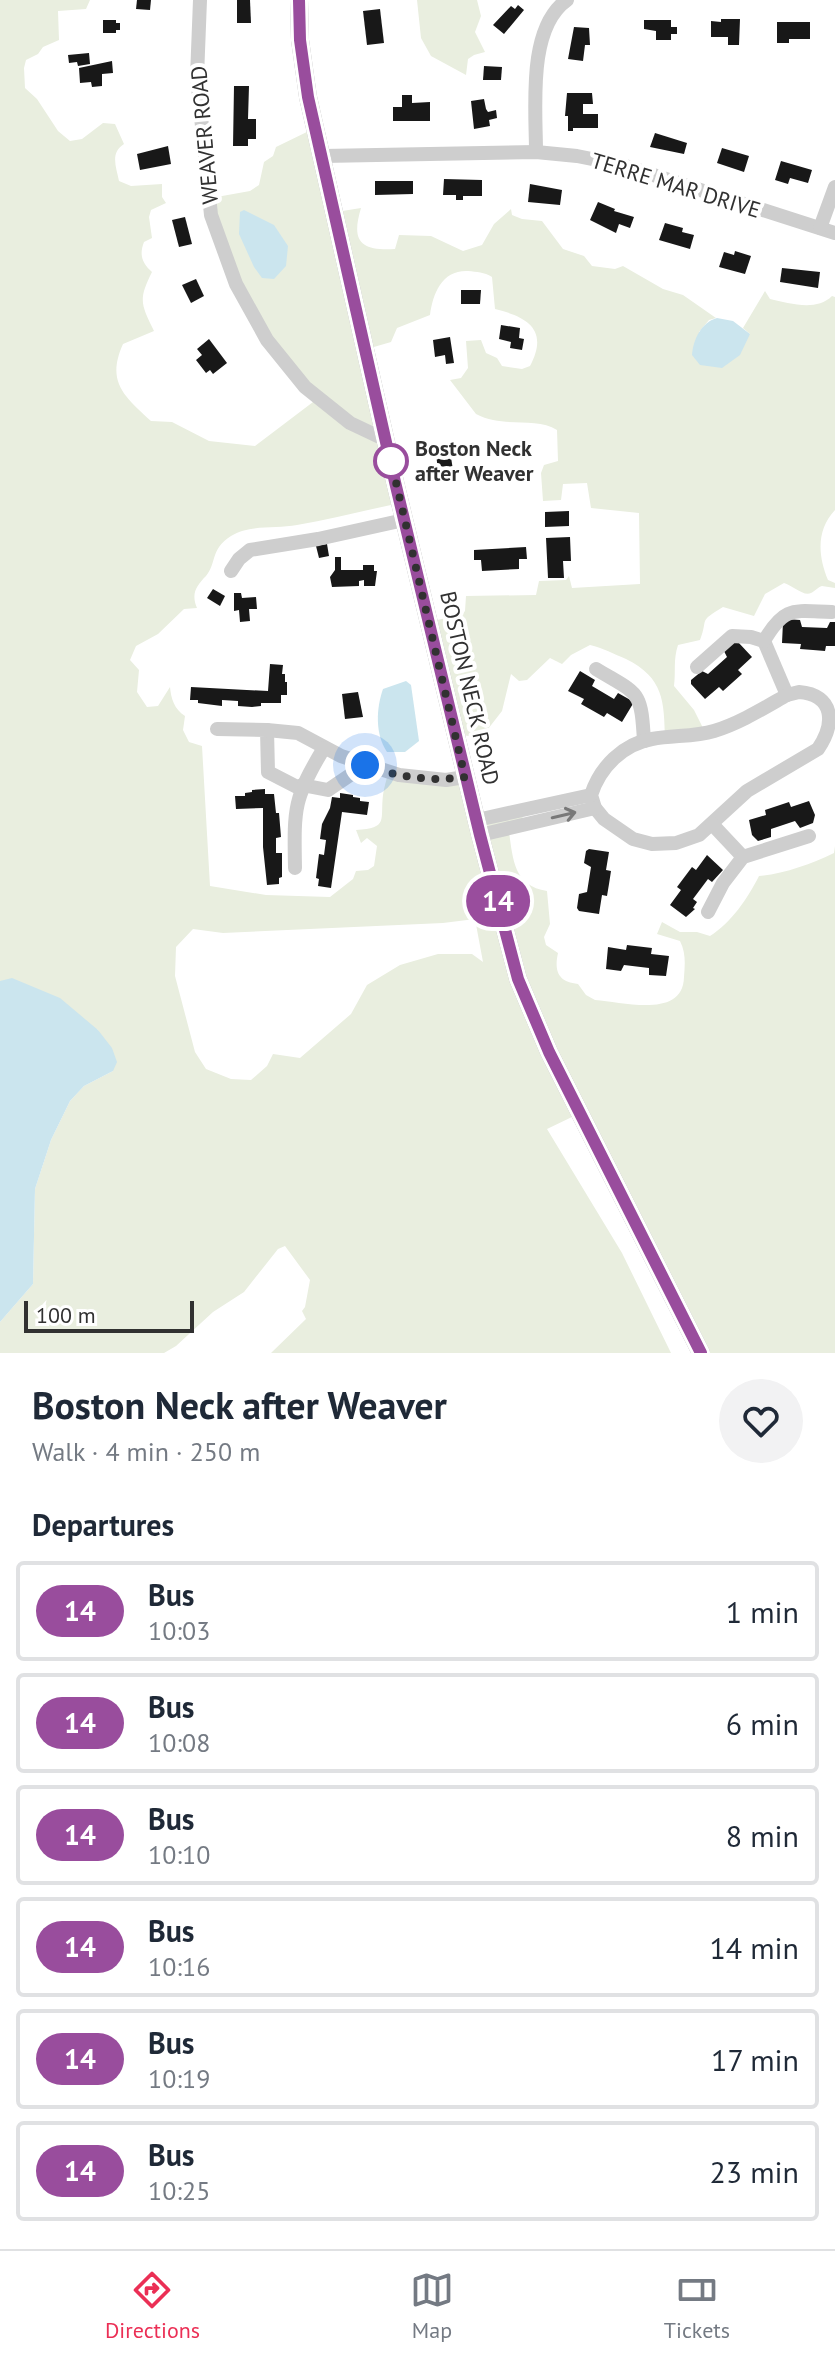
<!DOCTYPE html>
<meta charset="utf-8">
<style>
body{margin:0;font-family:"PT Sans",sans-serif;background:#f2f2f3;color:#1f2937;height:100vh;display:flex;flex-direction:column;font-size:30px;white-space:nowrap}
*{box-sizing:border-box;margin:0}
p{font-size:26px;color:#747a83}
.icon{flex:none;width:44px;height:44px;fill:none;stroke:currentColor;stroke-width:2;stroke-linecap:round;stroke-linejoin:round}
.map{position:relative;height:1353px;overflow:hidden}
.panel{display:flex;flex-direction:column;background:#fff;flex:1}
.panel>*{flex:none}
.badge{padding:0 16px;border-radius:26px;font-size:28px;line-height:52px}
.scale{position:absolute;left:24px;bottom:20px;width:170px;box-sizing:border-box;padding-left:8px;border:4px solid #313131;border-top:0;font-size:22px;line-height:28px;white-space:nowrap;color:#313131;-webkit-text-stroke:6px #fff;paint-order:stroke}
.you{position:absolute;width:40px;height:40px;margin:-20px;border:6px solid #fff;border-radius:50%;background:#1a73e8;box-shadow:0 0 0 12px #1a73e833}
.map>.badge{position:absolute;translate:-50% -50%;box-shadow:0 0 0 4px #fff}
h2{padding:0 32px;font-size:30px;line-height:72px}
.round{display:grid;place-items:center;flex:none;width:84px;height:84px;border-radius:42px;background:#f2f2f3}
.overview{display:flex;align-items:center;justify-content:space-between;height:136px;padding:0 32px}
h1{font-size:38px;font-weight:600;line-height:60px}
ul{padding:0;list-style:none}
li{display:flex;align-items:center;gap:24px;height:100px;margin:0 16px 12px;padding:0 16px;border:4px solid #e0e1e3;border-radius:8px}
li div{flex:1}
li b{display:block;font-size:30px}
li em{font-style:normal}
li .badge{min-width:88px;font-weight:700;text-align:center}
.dock{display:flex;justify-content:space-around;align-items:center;height:112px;border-top:2px solid #e0e1e3;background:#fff;font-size:22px;color:#747a83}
.dock a{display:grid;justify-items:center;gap:4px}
.dock .active{color:#eb2f55}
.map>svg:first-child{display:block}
.green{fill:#e9eedf;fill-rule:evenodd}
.water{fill:#cbe5ee}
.building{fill:#181818}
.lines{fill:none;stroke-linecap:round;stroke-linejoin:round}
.minor{stroke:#cecece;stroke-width:14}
.major{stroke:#a9a9a9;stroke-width:18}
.oneway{stroke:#787878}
.line-casing{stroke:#fff;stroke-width:18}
.line{stroke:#994d9d;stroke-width:12}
.walk{stroke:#313131;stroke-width:8;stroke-dasharray:0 14.4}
.stop-dot{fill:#fff;stroke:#994d9d;stroke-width:4}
.labels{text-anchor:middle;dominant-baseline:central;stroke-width:8;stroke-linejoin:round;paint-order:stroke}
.street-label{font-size:22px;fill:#313131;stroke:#fff}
.stop-label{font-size:22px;font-weight:bold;fill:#313131;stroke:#fff;text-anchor:start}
</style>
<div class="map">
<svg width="835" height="1353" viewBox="0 0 835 1353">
<rect width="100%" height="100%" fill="#fff"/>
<!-- green -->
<g class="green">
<path d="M0,0H90L86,9L58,11L59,40L43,47L38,54L26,60L24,68L25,88L37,99L58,131L70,141L82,139L103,123L115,124L124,144C110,153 116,166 119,181L131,186L162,184V197L166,203L151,210L149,217L152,238L144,242C139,255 142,263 152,272C138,300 141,304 154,331L123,344C106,382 124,396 151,421L172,422L209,441L255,446L317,399L304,385L235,283L211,198L250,191L259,185L264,162L273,156L276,147L313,129L336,212L361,208C351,241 360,251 395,249L399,235L431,236L463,251L482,245L494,224L511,209L512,215L522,219L542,221L563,249L584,256L592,266L615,269L623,266L663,289L683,295L716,318L709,320L699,332L750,334L743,328L765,291L770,299C789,303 816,312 832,296L835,297V510C816,530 818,556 828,580L835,583V588L822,586C818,587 815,591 811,593C804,597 792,585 784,583L765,594L754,616L723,607C697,623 709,617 700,640L678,645C673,660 676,671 674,686L694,710L706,734L665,739C664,701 664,678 626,659C614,654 603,648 590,645L571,655L562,664L550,658L527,680L519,681L511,674L502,711L481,738L456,734L429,622L450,617L459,618L465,611L466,596L536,595L539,581L566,580L569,576L572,588L640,584L639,513L591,508L587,483L563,484L561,500L543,501L541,473L544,465L558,461L557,430C536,416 505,429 476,414L450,380L461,378L468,368L466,341L481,340L486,353L497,358L502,366L522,369L530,366C549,330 528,317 495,309L492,277C484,272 477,272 468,271C442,270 433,293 430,315L397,328L391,342L367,349L400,503C366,510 332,519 297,525C276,529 250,524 231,536C210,549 217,563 206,576C196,586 191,594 197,608L184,609L158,634L136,646L130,660L139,670L137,692L147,707L158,706L170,687C171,698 174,709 185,716L183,730L189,742L202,746L210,886L266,895L330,897L353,879L356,871L368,870L374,866L377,846L367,838L361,843L356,830C389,828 380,820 383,795C384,788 386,781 388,774L462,778L476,825L522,816L524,821L509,832C513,860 514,886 547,891L550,924L544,937L546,945L558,953C554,971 558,982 578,984L586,995L595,1000C624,1002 683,1019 684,977C685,964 686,953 680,941L657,934L662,922L680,932H697L710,936C731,923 748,898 759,876C784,874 811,864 834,853L835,846V1353H700L574,1116L547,1129L622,1253L671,1353H271L306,1319L302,1311L305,1307L310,1280L285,1246L278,1249L244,1292L213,1312L176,1346L164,1353H0V1322L33,1284L35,1189L51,1140L70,1101L84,1086L113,1071L98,1030L0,981ZM475,919L483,962L472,954H438L400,965L367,985L351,1014L300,1058L273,1054L267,1066L251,1080L231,1079L206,1069L195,1052L175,976L176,947L193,929L223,933L443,923Z"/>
<polygon points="417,0 477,0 481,16 475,32 485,52 474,55 468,59 466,75 431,56 421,38"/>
</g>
<!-- water -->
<g class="water">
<polygon points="244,210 274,225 288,246 286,266 274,279 262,278 254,267 239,234 240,212"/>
<path d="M717,318L733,321L750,334L740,355L722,368L700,365L692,355C693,339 702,322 717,318Z"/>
<path d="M406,681L411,685L419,741L405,752H387C375,734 376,709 383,689Z"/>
<polygon points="12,978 60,998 98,1030 112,1048 117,1062 113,1071 84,1086 70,1101 51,1140 35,1189 33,1284 0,1322 0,981"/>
</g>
<!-- building -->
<g class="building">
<polygon points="137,0 151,0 150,10 136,9"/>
<polygon points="237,0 250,0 251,23 237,23"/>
<polygon points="518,5 524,10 504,34 493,25 511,6 515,9"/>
<polygon points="380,9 384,43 367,45 363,11"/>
<polygon points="721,19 740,19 739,45 728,45 728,37 711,37 711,21 721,22"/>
<polygon points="103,20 116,20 116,23 120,23 120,30 116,30 116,33 103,33"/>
<polygon points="644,20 671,20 671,27 677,27 677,34 671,34 671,40 656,40 656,31 644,29"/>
<polygon points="777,22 810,22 810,39 789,39 789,43 777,43"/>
<polygon points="574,27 589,28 590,45 585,45 583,61 568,59"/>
<polygon points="89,53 90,64 78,66 77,62 69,63 68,55"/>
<polygon points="112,61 113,73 102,74 102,86 92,87 91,82 80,83 79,68"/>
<polygon points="484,66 502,67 501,80 483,80"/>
<polygon points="234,86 249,86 248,119 256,119 256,139 248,139 248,146 233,146"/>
<polygon points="567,93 592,93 593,104 583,104 583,114 598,114 598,128 573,128 573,131 568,131 568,116 565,116"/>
<polygon points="402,95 412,95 412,103 430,102 430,121 393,121 393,107 402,107"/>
<polygon points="484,99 486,109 488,112 496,110 497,118 489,120 490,126 474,129 471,101"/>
<polygon points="655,133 687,143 684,154 650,147"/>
<polygon points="168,146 171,164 140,170 137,154"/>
<polygon points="722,148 749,156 744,172 717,163"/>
<polygon points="781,161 812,170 808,183 790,178 788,184 775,180"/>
<polygon points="444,179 482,180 482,196 463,196 463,200 456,200 456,195 443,195"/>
<polygon points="375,181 413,181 413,194 375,195"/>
<polygon points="530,184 562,190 560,205 528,202"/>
<polygon points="598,202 615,209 614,211 634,217 630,228 619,224 616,233 590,220"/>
<polygon points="185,217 192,244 179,247 172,220"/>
<polygon points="665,223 683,228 682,232 694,235 690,249 659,240"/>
<polygon points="735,251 751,256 745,274 719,267 724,252 734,255"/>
<polygon points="782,268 820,272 818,288 780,282"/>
<polygon points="196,279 204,296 191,303 182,285"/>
<polygon points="461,290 481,290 480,304 461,304"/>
<polygon points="501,325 520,328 519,338 524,339 522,350 510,348 511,342 499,339"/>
<polygon points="450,337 454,363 446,364 445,355 435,357 433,340"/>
<polygon points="209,339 227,363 213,374 210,370 206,373 196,360 202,355 197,349"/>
<polygon points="450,451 453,470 438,471 436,453"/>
<polygon points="569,511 569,526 545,527 545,512"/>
<polygon points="570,537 571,561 563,561 564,578 548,578 546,538"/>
<polygon points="327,544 329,556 319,558 316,546"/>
<polygon points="526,547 527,559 519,559 519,569 482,571 481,560 474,560 474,550"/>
<polygon points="335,557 341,557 341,570 363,570 363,565 374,565 374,571 377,571 375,586 364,586 364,580 359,581 359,586 332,587 330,577 335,570"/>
<polygon points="213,589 225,596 220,606 207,598"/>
<polygon points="234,593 241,593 242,598 256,597 257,609 249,609 250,621 240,622 239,610 234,611"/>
<polygon points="786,619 800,620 802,627 827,628 830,622 835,622 835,646 826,646 825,651 813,650 800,649 801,644 782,643 783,622"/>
<polygon points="734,642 738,642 752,657 738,670 742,674 723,691 719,687 705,699 691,684 691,680 702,671 708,674 727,657 724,651"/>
<polygon points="270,664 283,665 282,674 285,674 285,682 287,682 287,695 281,695 281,703 261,703 261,706 252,707 238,706 238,701 222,700 222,706 198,703 198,700 190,700 191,687 268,691"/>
<polygon points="580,671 595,680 592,686 614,699 618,693 634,702 622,722 607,713 604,717 581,704 584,699 568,691"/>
<polygon points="358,692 363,717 345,719 342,694"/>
<polygon points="265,789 265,794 274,794 276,813 279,813 281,837 276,838 276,853 282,853 282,877 279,878 279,884 267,885 263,847 263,808 236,809 235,796 245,796 245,793 252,792 252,790"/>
<polygon points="340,793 353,795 353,797 360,798 360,801 369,802 367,815 342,812 331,888 318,886 319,879 316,878 319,854 324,855 326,840 320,839 322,824 330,808 332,797 340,798"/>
<polygon points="809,801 815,815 813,823 800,828 795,821 771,829 771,837 758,841 752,835 749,820 766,815 765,810 789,802 791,807"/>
<polygon points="589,849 609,852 606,870 611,871 609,884 607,896 602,895 599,914 579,911 577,908 579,894 587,892 591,867 584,863 586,851"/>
<polygon points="707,855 723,870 712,882 708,879 693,899 697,902 693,908 695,909 686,917 670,905 681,890 677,887 692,867 696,870"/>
<polygon points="627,945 652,948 651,954 669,956 666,976 649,975 649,968 624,965 621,971 606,969 608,947 626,950"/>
</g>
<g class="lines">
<!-- minor -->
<g class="minor">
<polyline points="200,0 197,77 211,215 236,284 267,340 305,387 350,423 386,440"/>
<path d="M536,152C536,108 527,28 567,0"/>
<polyline points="323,156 536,152 577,156 622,165 835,233"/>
<polyline points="820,228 835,187"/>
<polyline points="231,571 239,559 250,550 318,539 404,520"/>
<polyline points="764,641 787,695"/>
<path d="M697,667L732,636L751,637L764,641C785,605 794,611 832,612"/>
<path d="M596,669C639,695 641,689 644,741"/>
<path d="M799,692C835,695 835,724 818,749L747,791L699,835L676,843L652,844L633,839L604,819L595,808L591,795C600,767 623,744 652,739C673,735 694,737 714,731C740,723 764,708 787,695Z"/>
<polyline points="217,729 267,730 268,772 301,789"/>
<polyline points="267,730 298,733 341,756 399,775 446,780 465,777"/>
<polyline points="302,785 328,790 365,765"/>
<polyline points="477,820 591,795"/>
<polyline points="712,824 743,857"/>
<polyline points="480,835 595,808"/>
<path d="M295,868C294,809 293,799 324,748"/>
<polyline points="708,912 723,883 743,857 809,836"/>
</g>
<!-- major -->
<polyline class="major" points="299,0 300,40 308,97 395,482 480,835 518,979 549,1052 701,1353"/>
</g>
<!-- one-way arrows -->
<defs><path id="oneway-shaft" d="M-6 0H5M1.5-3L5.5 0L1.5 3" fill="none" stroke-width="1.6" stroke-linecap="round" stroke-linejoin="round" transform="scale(2)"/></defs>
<use class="oneway" href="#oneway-shaft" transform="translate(564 815) rotate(-13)"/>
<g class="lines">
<!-- line casing -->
<g class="line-casing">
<polyline id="line" points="299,0 300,40 308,97 395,482 480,835 518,979 549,1052 701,1353"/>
</g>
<!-- line -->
<use href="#line" class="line"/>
<!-- walk -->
<path class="walk" d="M365,765C397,777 432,782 465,777L391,461"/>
</g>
<!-- markers -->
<circle class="stop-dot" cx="391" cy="461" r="16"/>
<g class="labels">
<!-- street labels -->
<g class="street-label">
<text transform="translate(204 135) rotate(-95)">WEAVER ROAD</text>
<text transform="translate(676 185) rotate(17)">TERRE MAR DRIVE</text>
<text transform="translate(470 688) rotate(77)">BOSTON NECK ROAD</text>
</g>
<!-- stop labels -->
<g class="stop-label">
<text x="415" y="448">Boston Neck<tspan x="415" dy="25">after Weaver</tspan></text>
</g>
</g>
</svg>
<div class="scale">100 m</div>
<div class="you" style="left:365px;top:765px"></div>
<b class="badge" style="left:498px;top:901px;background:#994d9d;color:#fff">14</b>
</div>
<section class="panel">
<div class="overview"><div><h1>Boston Neck after Weaver</h1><p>Walk · 4 min · 250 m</p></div><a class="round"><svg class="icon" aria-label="heart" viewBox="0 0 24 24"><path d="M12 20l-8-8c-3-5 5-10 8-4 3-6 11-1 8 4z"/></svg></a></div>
<h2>Departures</h2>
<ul>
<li><span class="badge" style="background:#994d9d;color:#fff">14</span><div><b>Bus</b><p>10:03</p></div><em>1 min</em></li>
<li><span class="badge" style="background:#994d9d;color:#fff">14</span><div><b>Bus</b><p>10:08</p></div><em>6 min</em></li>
<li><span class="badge" style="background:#994d9d;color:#fff">14</span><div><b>Bus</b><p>10:10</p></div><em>8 min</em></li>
<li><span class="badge" style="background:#994d9d;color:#fff">14</span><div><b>Bus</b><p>10:16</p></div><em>14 min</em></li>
<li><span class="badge" style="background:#994d9d;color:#fff">14</span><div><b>Bus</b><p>10:19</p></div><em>17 min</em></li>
<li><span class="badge" style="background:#994d9d;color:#fff">14</span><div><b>Bus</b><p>10:25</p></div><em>23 min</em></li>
</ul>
</section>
<nav class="dock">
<a class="active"><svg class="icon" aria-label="directions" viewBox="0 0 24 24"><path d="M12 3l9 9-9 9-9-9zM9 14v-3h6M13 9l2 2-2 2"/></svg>Directions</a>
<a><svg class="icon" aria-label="map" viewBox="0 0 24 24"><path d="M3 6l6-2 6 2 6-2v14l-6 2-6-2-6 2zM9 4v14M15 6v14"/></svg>Map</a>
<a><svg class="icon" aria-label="tickets" viewBox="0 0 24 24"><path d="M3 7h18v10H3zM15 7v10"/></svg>Tickets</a>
</nav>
